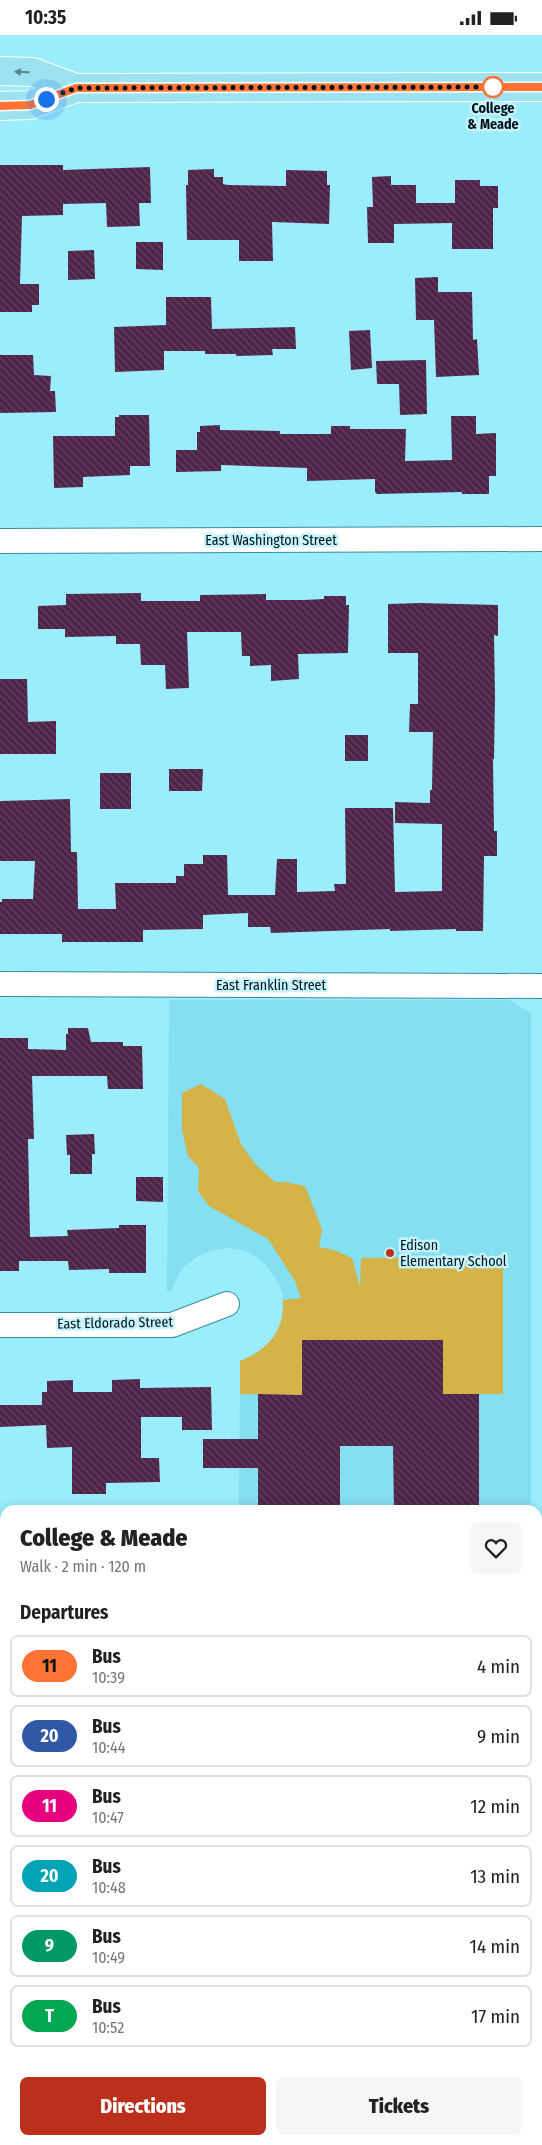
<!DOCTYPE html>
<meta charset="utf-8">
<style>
body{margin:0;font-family:"Fira Sans Condensed",sans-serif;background:#f6f6f6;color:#222;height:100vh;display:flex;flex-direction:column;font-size:19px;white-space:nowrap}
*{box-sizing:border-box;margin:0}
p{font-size:16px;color:#767676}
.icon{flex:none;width:28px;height:28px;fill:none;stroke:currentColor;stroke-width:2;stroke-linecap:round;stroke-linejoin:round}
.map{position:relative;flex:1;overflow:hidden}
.details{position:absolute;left:0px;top:1470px;width:542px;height:640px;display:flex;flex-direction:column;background:#fff;border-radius:15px 15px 0 0;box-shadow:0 2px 12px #0003}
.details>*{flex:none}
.badge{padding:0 10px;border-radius:16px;font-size:18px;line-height:32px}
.you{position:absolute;width:25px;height:25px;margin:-12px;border:4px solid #fff;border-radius:50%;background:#1a73e8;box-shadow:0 0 0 8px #1a73e833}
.map>.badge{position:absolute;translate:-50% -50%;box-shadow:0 0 0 2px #fff}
h2{padding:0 20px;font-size:19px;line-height:45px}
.round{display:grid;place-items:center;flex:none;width:52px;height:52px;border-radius:8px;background:#f6f6f6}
.summary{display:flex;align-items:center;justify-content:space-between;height:85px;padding:0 20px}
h1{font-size:24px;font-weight:800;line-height:38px}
.cta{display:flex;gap:10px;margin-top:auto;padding:10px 20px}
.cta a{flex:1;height:58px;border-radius:8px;background:#bc301b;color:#fff;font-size:20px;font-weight:800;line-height:58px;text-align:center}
.cta a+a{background:#f6f6f6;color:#222}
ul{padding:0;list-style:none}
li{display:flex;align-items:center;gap:15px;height:62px;margin:0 10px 8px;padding:0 10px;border:2px solid #e0e0e0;border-radius:8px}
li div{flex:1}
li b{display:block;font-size:19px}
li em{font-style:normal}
li .badge{min-width:55px;font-weight:700;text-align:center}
.status{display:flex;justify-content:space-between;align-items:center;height:35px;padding:0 25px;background:#fff;direction:ltr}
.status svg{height:14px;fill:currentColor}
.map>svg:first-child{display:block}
.built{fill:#84dff1}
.green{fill:#d4b348}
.building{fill:url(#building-back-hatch)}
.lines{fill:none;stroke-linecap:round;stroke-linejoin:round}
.street-casing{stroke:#398c9b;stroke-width:26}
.secondary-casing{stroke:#398c9b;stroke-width:30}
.primary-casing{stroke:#fff;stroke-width:30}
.street{stroke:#fff;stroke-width:24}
.secondary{stroke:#fff;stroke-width:28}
.primary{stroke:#9de3ef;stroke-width:28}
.oneway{fill:#56848d}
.line-casing{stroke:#fff;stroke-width:11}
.line{stroke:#ff7334;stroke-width:8}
.walk{stroke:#001116;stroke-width:5;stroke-dasharray:0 9}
.stop-dot{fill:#fff;stroke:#ff7334;stroke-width:2.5}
.poi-dot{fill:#bc301b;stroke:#c6f4fe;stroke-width:2}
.labels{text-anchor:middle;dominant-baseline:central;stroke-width:5;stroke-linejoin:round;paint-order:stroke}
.stop-label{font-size:14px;font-weight:bold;fill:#001116;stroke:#c6f4fe}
.street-label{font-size:14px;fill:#001116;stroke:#c6f4fe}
.poi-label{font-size:14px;fill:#001116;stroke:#c6f4fe;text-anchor:start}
</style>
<div class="status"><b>10:35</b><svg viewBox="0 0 49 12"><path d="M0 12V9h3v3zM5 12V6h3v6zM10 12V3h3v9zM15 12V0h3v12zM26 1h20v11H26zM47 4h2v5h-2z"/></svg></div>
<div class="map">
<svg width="542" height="2110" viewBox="0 0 542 2110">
<defs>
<pattern id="building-back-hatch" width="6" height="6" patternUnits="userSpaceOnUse" patternTransform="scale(1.25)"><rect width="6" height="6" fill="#4e2449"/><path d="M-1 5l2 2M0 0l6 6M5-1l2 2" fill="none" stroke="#62425f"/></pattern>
</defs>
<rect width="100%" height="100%" fill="#9bedfd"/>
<!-- built -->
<polygon class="built" points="169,965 509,965 531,978 531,1475 239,1475 240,1326 265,1313 276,1300 282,1284 283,1261 279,1249 265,1229 255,1221 243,1215 229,1213 212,1215 198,1221 185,1231 179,1239 171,1256 167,1256"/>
<!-- green -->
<path class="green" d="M201,1049L225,1064L241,1109L255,1129L275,1147H285L305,1151L322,1194L319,1212L334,1215L352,1223L360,1252L361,1223L503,1222V1359H443V1305H302V1341L313,1360L240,1359V1326C268,1315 285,1296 283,1265L301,1263L295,1246L268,1204L209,1171L198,1156L199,1133L188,1121L182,1095V1058Z"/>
<!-- building -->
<g class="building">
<polygon points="0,130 63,130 63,135 150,132 151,168 139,168 140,191 107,192 106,168 63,169 63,180 22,181 20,249 39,249 39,270 32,270 32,277 0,277"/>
<polygon points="214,134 214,142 223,142 223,149 228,150 286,151 286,135 327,136 327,150 330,150 329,189 272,187 273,226 239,226 239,205 187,205 186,150 188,150 188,135"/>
<polygon points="391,141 391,150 416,150 416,168 455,168 455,145 480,145 480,151 498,151 498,173 493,173 493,214 452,214 452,188 394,189 394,208 368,208 367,172 373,172 372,142"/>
<polygon points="136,207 163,207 163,235 136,234"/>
<polygon points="94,215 95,244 68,245 68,216"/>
<polygon points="438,242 438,257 472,257 473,305 477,304 479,340 436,342 434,285 416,285 415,243"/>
<polygon points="166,262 211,262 212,294 295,292 296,314 272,314 273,320 236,321 236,319 205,319 205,316 164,316 164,335 115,337 114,292 166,290"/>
<polygon points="370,295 372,333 351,335 349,296"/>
<polygon points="0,320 33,320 34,340 51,341 50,356 55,356 56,377 0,378"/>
<polygon points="426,325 427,379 400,380 399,349 377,349 376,326"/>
<polygon points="119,380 149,380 150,431 130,431 130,440 83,442 83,452 54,453 53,401 115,401 115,382 119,382"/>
<polygon points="451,381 476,381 476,399 496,398 496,441 489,441 489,459 462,459 462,457 377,459 375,457 375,444 307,446 307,433 221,430 221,436 176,437 176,415 197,415 197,397 200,397 200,391 220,390 220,395 280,396 280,399 331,399 331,391 350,391 350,394 406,394 405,426 452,425"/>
<polygon points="141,558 141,566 200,566 200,560 266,559 266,565 304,565 324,564 324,561 346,561 346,570 349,570 348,618 298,619 299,644 271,646 271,630 250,631 250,621 242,621 241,597 187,597 189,653 166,654 165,630 141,630 140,609 116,609 116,601 65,602 65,594 38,594 38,571 66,570 66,559"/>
<polygon points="420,568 498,570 498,601 494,600 495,662 494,724 493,724 494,796 497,796 497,821 484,821 483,896 456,896 456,894 390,896 390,894 271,898 270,892 248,892 248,878 203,880 203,894 143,895 143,907 62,907 62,899 0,899 0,867 2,867 2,864 33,864 35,826 0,826 0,766 70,764 71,817 77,817 78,874 116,874 115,848 176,848 176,841 184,841 184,829 203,829 203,820 227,820 228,860 275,860 277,824 297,824 297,857 335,856 334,849 346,849 345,773 393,773 395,857 442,856 442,789 395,788 395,767 430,768 430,755 432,755 433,697 409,697 410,669 418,669 418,618 388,618 388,569"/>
<polygon points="0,644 27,644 28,687 56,686 56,719 0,719"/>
<rect x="345" y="700" width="23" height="26"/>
<polygon points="169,734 203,734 202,756 169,756"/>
<rect x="100" y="738" width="31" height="36"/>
<polygon points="68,993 88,993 91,1007 123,1007 123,1011 142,1011 143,1054 108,1054 107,1041 32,1041 34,1104 28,1104 30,1202 68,1201 67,1195 119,1193 119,1190 146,1190 146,1238 109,1238 109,1234 69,1235 68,1226 19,1226 19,1236 0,1236 0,1003 28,1003 28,1014 66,1015 66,999 68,999"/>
<polygon points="94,1099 95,1119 92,1119 92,1139 70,1139 70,1120 67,1120 66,1100"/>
<polygon points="136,1142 163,1142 163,1167 136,1166"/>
<polygon points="302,1305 443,1305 443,1359 479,1359 479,1475 394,1475 393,1411 340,1411 340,1475 258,1475 258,1433 203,1433 203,1404 258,1404 258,1359 302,1360"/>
<polygon points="140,1344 140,1353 211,1352 212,1395 182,1395 182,1382 141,1382 141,1423 159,1423 160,1447 106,1448 106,1459 72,1459 72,1412 47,1413 46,1390 0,1392 0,1370 42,1370 42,1357 47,1357 47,1346 73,1345 73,1357 112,1357 112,1345"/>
</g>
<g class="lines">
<!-- street casing -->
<g class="street-casing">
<g id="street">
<polyline points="0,506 542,504"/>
<polyline points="0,949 542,951"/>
<polyline points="0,1290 172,1290 227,1269"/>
<polyline points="538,1630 542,1630"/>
<polyline points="0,1632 5,1632"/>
<polyline points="0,1906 5,1906"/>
</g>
</g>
<!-- secondary casing -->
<g class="secondary-casing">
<polyline id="secondary" points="542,1873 542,2008"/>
</g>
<!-- primary casing -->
<g class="primary-casing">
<g id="primary">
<polyline points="0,36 33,37 76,53"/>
<polyline points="0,71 30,70 76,53 542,52"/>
</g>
</g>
<!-- street -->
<use href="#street" class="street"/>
<!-- secondary -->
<use href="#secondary" class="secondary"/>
<!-- primary -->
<use href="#primary" class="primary"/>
</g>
<!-- one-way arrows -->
<defs><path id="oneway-solid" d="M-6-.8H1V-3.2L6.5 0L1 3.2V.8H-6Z" transform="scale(1.25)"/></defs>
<use class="oneway" href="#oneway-solid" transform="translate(22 37) rotate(-178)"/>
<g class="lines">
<!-- line casing -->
<g class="line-casing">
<polyline id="line" points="0,71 30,70 76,53 542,52"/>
</g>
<!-- line -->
<use href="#line" class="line"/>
<!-- walk -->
<polyline class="walk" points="46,64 76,53 493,52"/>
</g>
<!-- markers -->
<circle class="stop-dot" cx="493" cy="52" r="10"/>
<circle class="poi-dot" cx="390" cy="1218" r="5"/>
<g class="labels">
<!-- stop labels -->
<g class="stop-label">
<text x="493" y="73">College<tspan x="493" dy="16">&amp; Meade</tspan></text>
</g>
<!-- street labels -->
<g class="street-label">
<text x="271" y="505">East Washington Street</text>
<text x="271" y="950">East Franklin Street</text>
<text transform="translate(115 1288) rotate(-1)">East Eldorado Street</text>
</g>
<!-- poi labels -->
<g class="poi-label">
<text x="400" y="1210">Edison<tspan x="400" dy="16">Elementary School</tspan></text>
</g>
</g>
</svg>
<div class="you" style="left:46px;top:64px"></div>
<section class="details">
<div class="summary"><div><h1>College &amp; Meade</h1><p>Walk · 2 min · 120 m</p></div><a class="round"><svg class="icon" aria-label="heart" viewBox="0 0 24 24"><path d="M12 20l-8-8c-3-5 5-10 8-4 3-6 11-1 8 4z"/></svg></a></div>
<h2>Departures</h2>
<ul>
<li><span class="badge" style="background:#ff7334;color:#111">11</span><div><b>Bus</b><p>10:39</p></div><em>4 min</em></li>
<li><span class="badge" style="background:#2f58a7;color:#fff">20</span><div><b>Bus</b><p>10:44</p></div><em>9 min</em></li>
<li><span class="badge" style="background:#e6007e;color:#fff">11</span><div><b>Bus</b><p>10:47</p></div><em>12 min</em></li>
<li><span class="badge" style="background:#00a3b4;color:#fff">20</span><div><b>Bus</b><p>10:48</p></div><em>13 min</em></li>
<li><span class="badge" style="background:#096;color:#fff">9</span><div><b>Bus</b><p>10:49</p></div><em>14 min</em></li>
<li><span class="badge" style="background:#00a651;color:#fff">T</span><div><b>Bus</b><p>10:52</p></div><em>17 min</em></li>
</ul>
<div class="cta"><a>Directions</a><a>Tickets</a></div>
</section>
</div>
